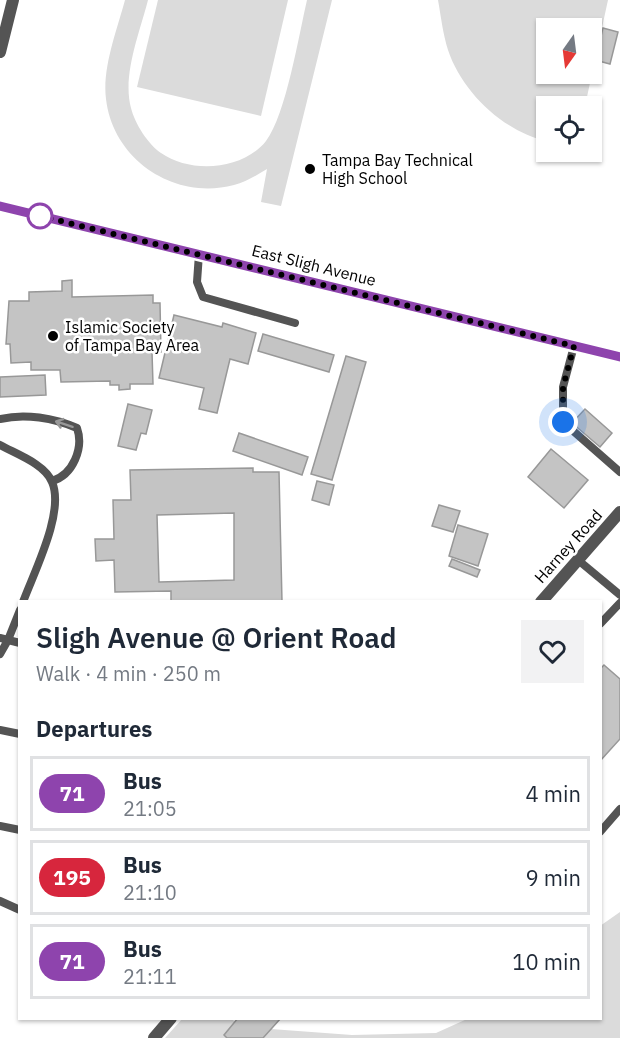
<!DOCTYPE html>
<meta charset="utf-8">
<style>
body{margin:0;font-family:"IBM Plex Sans",sans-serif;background:#f2f2f3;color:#1f2937;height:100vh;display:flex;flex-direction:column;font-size:22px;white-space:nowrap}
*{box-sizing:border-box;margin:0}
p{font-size:20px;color:#747a83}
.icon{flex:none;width:33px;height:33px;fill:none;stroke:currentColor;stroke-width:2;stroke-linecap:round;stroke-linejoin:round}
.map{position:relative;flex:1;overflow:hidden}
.sheet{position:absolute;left:18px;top:600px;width:584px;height:420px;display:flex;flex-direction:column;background:#fff;border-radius:0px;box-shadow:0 2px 4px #0004}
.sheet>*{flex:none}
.badge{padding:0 12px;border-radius:20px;font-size:21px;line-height:39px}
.needle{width:39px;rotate:194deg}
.buttons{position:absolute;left:536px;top:18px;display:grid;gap:12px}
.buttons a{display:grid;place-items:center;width:66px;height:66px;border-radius:0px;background:#fff;box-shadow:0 2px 4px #0004;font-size:30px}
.you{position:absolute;width:30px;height:30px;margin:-15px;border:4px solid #fff;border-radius:50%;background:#1a73e8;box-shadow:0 0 0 9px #1a73e833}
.map>.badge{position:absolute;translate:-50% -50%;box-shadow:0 0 0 3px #fff}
h2{padding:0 18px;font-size:22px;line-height:54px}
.round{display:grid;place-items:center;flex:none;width:63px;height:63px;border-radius:0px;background:#f2f2f3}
.summary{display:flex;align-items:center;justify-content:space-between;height:102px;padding:0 18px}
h1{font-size:28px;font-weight:600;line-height:45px}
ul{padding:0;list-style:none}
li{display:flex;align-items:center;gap:18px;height:75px;margin:0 12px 9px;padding:0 6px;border:3px solid #e0e1e3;border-radius:0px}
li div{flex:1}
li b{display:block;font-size:22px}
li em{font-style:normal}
li .badge{min-width:66px;font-weight:700;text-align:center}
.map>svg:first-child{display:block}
.green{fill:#dbdbdb;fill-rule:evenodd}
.building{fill:#c4c4c4;stroke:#989898;stroke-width:1.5;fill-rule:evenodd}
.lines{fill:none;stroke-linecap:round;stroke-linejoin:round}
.service{stroke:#545454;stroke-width:8}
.tertiary{stroke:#545454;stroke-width:12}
.oneway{stroke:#989898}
.line-casing{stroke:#fff;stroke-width:14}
.line{stroke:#8e44ad;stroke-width:9}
.walk{stroke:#000;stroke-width:6;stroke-dasharray:0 10.8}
.poi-dot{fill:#000;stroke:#fff;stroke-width:2}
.stop-dot{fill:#fff;stroke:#8e44ad;stroke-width:3}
.labels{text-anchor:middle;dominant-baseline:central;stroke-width:5;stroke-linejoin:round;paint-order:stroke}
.poi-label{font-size:16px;fill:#000;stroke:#fff;text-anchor:start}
.street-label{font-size:16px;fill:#000;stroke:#fff}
</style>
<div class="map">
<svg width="620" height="1038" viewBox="0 0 620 1038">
<rect width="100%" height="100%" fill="#fff"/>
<!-- green -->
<g class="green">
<path d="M125,0H148C140,32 122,75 131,108C135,124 148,144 161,153C191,174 243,170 266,141C286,115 299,34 307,0H332L281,206L261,202L267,169C257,175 246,182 234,185C175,201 113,160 106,99C102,68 117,30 125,0Z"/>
<polygon points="158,0 288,0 261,116 137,87"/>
<path d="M438,0H608L585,106H546V141C503,131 462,92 448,50C443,34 441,17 438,0ZM546,28H591V74H546Z"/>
<polygon points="620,912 620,1038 165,1038 183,1018 231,1019 244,1027 352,1035 436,1033 467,1019 600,1018 600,926"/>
</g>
<!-- building -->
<g class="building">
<polygon points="603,28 618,32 610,64 595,60"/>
<polygon points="72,280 72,297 153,295 153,303 160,303 161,352 152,352 153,384 130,384 130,389 119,390 119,385 110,385 110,381 61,382 60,370 31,370 31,362 11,363 10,344 6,344 9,301 29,301 29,292 62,291 62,281"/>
<polygon points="174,315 222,327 223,323 256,333 248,364 230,359 217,413 199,409 204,388 159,378"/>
<polygon points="263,334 334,355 329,372 258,351"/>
<polygon points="346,356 366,362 332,480 311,474"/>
<polygon points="45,375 46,395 0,397 0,377"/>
<polygon points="128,404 152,410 146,434 141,433 136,450 118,446"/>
<polygon points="585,409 612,433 600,447 572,423"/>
<polygon points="239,433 308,457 302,475 233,451"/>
<polygon points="551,449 588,480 564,508 528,477"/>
<path d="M253,468V472H279L282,602H171V591L115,592L114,560L96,561L95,539H114L113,500H131L130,470ZM234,513V580L159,582L157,515Z"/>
<polygon points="317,481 334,485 329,505 312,500"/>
<polygon points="439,505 460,511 453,532 432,526"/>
<polygon points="458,525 488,534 478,566 449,556"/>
<polygon points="452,559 480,570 477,577 449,566"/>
<polygon points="604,665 620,679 620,739 600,761 600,669"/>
<polygon points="238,1018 281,1018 263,1038 227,1038 224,1035"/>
</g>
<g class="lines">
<!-- service -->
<g class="service">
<polyline points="199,254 197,282 203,297 295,323"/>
<polyline points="574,346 563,387 563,422 620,472"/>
<path d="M0,419C25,413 54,418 77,428C84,448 73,475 52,481"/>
<path d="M0,445C16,454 45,464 52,482C65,512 34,572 23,602"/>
<polyline points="578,560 620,595"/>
<polyline points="600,624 620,603"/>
<polyline points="0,638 8,640 20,610"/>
<polyline points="0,654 8,640 20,643"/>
<polyline points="0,730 20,734"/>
<polyline points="0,826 20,830"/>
<polyline points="600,832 620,809"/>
<polyline points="0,901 20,910"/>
</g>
<!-- tertiary -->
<g class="tertiary">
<polyline points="0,52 13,0"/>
<polyline points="0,206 620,357"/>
<polyline points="541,602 620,512"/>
<polyline points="154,1038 171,1018"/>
</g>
</g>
<!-- one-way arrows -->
<defs><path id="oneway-shaft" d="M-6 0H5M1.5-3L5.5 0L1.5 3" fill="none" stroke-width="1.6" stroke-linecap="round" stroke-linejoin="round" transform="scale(1.5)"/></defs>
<use class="oneway" href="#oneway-shaft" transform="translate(64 424) rotate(-162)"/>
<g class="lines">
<!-- line casing -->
<g class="line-casing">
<polyline id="line" points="0,206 620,357"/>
</g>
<!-- line -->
<use href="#line" class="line"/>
<!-- walk -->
<polyline class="walk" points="40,216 574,346 563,387 563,422"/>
</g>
<!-- markers -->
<g class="poi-dot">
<circle cx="310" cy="169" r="6"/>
<circle cx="53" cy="336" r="6"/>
</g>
<circle class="stop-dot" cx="40" cy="216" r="12"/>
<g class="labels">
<!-- poi labels -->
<g class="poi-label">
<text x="322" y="160">Tampa Bay Technical<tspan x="322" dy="18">High School</tspan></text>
<text x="65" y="327">Islamic Society<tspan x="65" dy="18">of Tampa Bay Area</tspan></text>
</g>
<!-- street labels -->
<g class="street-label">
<text transform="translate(314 265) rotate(14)">East Sligh Avenue</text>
<text transform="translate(568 546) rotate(-48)">Harney Road</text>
</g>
</g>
</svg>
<div class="buttons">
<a><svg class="needle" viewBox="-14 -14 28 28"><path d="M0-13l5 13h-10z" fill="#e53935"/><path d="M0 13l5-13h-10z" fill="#747a83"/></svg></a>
<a><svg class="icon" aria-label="locate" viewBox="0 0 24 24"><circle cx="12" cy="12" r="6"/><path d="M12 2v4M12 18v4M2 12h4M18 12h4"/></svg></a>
</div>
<div class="you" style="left:563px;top:422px"></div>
<section class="sheet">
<div class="summary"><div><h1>Sligh Avenue @ Orient Road</h1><p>Walk · 4 min · 250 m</p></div><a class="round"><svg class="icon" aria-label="heart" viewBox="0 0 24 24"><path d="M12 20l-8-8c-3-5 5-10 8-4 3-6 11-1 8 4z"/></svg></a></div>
<h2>Departures</h2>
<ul>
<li><span class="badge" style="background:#8e44ad;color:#fff">71</span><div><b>Bus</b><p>21:05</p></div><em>4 min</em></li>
<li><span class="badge" style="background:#d7263d;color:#fff">195</span><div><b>Bus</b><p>21:10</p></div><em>9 min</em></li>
<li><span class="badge" style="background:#8e44ad;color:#fff">71</span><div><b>Bus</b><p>21:11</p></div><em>10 min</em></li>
</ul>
</section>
</div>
